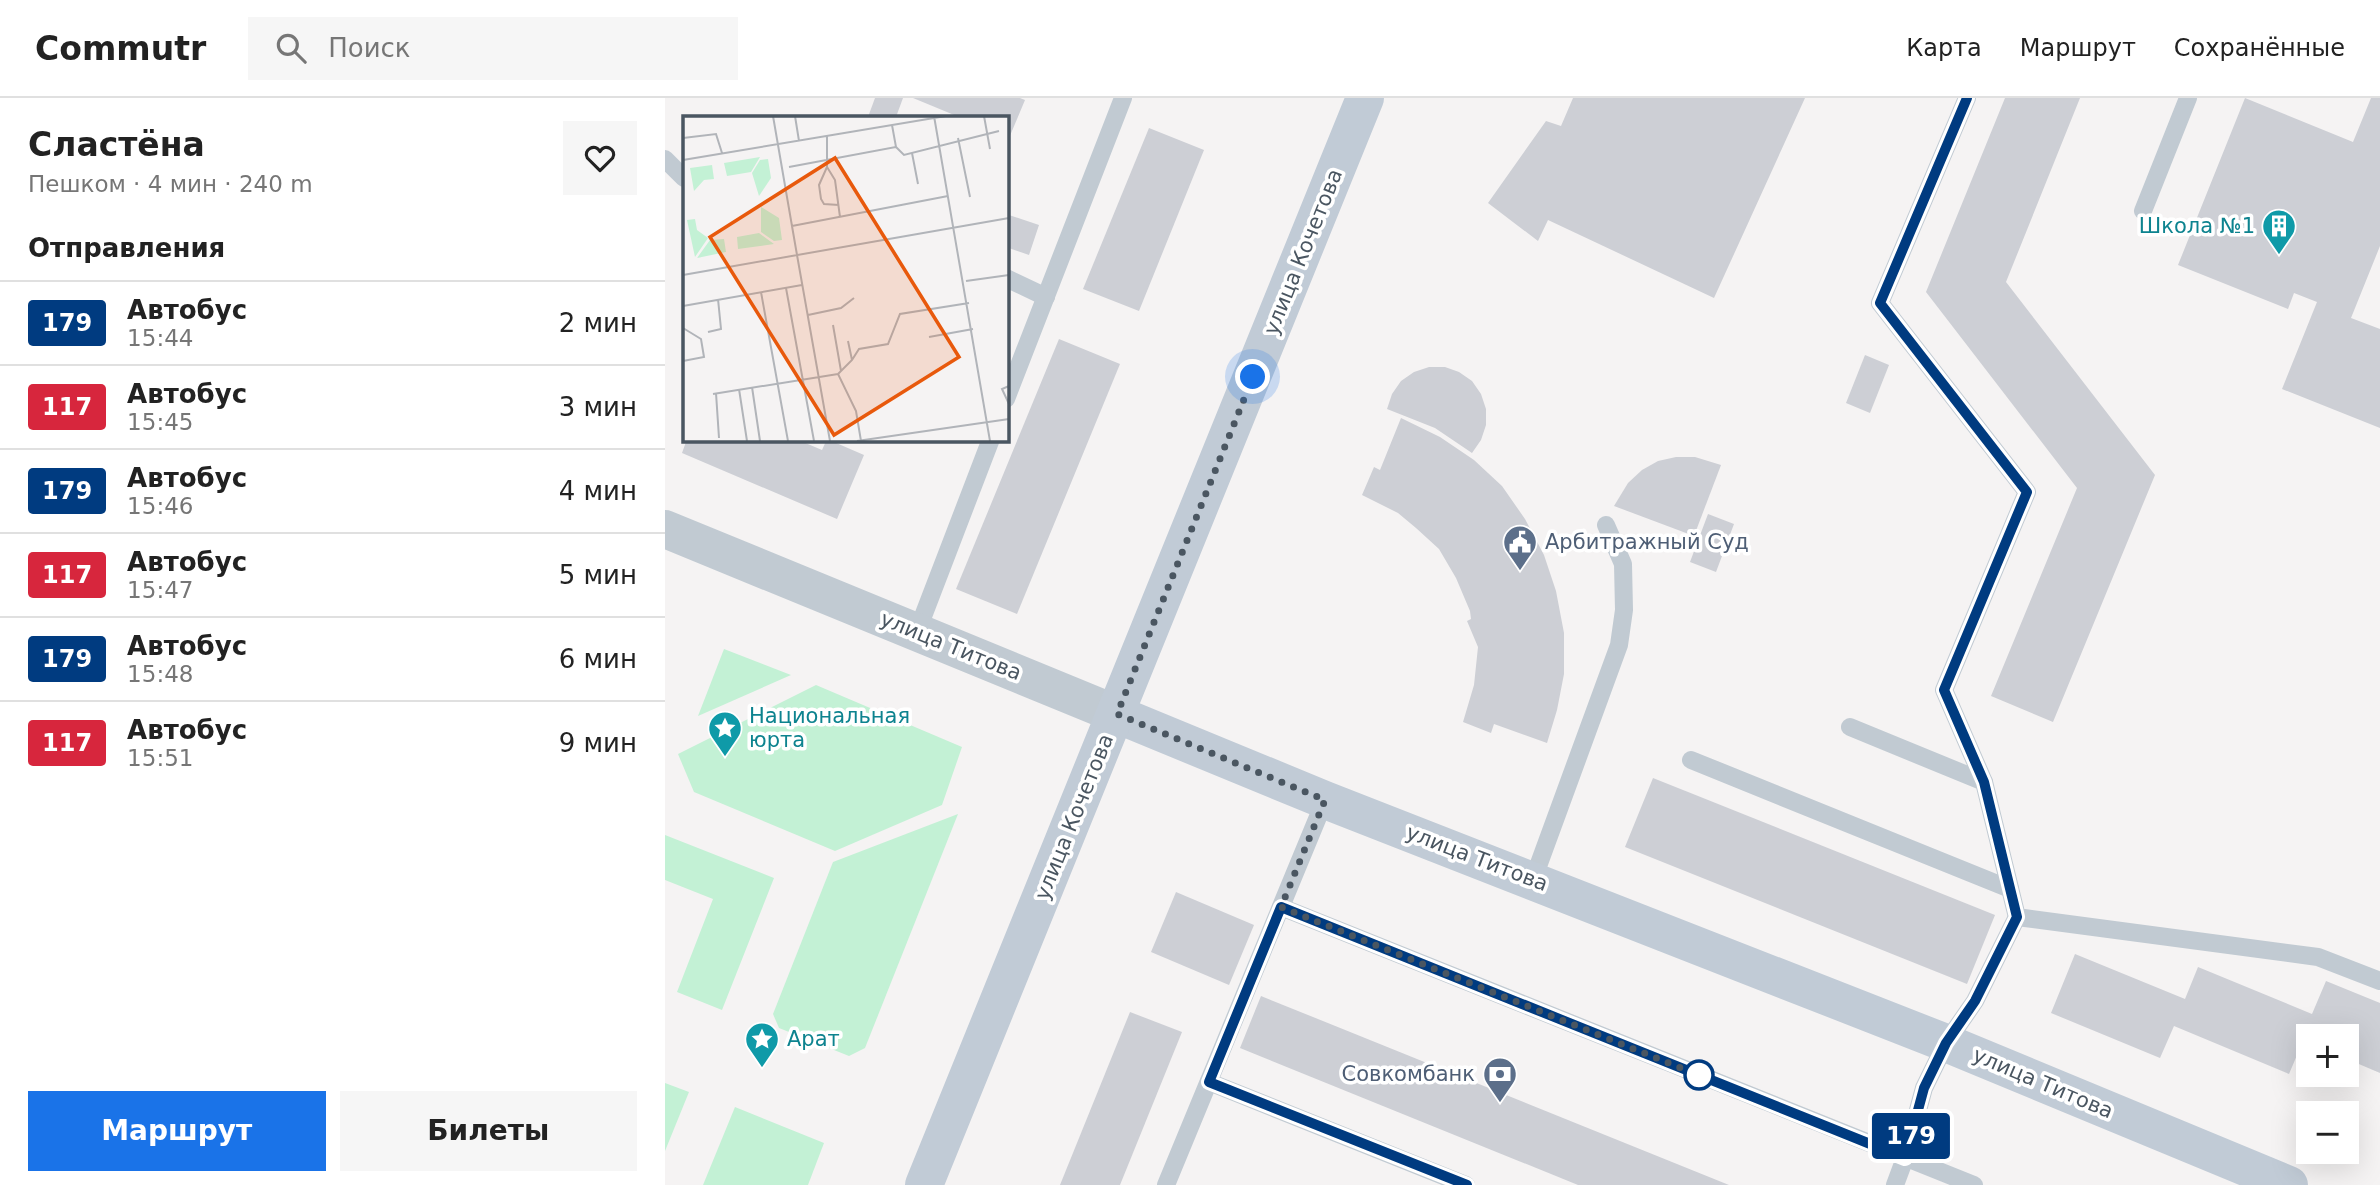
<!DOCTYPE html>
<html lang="ru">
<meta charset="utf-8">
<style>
body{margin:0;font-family:"DejaVu Sans",sans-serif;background:#f6f6f6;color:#222;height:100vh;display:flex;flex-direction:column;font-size:26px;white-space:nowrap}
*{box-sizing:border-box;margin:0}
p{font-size:23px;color:#767676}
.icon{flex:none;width:38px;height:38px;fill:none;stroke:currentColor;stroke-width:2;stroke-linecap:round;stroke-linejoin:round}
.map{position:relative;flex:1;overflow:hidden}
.details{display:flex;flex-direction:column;background:#fff;width:665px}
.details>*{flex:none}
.badge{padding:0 14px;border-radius:5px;font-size:24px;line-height:46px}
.fabs{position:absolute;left:1631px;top:926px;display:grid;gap:14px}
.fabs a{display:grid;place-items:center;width:63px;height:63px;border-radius:0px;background:#fff;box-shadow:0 7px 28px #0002;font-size:35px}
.you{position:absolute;width:35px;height:35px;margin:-18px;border:5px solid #fff;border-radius:50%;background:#1a73e8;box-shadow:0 0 0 10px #1a73e833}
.map>.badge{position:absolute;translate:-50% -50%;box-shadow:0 0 0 4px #fff}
h2{padding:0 28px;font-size:26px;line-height:63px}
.round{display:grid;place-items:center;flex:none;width:74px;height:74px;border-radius:0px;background:#f6f6f6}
.overview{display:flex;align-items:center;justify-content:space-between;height:119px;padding:0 28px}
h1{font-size:33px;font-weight:700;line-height:52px}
.primary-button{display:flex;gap:14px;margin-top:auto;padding:14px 28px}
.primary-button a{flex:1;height:80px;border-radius:0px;background:#1a73e8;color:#fff;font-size:28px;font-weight:700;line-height:80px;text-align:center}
.primary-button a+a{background:#f6f6f6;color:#222}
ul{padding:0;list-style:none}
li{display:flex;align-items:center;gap:21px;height:84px;padding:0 28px;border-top:2px solid #e0e0e0}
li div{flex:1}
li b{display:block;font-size:26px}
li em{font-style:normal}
li .badge{min-width:77px;font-weight:700;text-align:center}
header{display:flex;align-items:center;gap:42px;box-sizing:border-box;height:98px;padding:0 35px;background:#fff;border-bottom:2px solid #e0e0e0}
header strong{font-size:33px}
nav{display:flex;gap:38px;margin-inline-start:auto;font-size:24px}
.search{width:490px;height:63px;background:#f6f6f6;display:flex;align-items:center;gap:18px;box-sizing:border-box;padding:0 24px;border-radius:0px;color:#767676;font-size:26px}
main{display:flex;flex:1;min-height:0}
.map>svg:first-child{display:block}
.grass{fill:#c3f1d5}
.building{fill:#cdcfd5}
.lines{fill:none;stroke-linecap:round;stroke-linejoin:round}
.service{stroke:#c1cad2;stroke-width:18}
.tertiary{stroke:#c1cad2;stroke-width:38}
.secondary{stroke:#c1cbd6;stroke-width:38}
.line-casing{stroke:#fff;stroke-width:16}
.line{stroke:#003b80;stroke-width:10}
.walk{stroke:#4a5661;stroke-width:7;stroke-dasharray:0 12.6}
.stop-dot{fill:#fff;stroke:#003b80;stroke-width:3.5}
.labels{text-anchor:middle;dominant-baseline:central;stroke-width:7;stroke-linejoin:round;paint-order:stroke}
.culture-label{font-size:21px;fill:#0d838f;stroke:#fff;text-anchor:start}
.street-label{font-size:21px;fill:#4a5661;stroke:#fff}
.service-label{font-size:21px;fill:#4e5e75;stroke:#fff;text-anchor:start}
.inset-road{fill:none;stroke:#b1b4b9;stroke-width:2}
.view{fill:#e8590c;fill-opacity:0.15;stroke:#e8590c;stroke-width:3.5}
.inset-edge{fill:none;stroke:#4a5661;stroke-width:3.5}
</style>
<header>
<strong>Commutr</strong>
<div class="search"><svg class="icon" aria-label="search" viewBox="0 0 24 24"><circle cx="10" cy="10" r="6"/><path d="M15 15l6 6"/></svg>Поиск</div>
<nav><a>Карта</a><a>Маршрут</a><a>Сохранённые</a></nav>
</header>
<main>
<section class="details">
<div class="overview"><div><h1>Сластёна</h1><p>Пешком · 4 мин · 240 m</p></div><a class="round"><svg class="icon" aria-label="heart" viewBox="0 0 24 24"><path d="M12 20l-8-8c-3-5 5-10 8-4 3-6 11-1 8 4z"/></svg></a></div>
<h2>Отправления</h2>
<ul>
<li><span class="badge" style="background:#003b80;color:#fff">179</span><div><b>Автобус</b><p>15:44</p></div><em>2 мин</em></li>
<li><span class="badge" style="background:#d7263d;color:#fff">117</span><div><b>Автобус</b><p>15:45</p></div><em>3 мин</em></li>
<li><span class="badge" style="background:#003b80;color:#fff">179</span><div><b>Автобус</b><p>15:46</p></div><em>4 мин</em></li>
<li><span class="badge" style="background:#d7263d;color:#fff">117</span><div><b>Автобус</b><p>15:47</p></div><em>5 мин</em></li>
<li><span class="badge" style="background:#003b80;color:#fff">179</span><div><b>Автобус</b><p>15:48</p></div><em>6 мин</em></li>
<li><span class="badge" style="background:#d7263d;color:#fff">117</span><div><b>Автобус</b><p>15:51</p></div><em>9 мин</em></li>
</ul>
<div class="primary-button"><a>Маршрут</a><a>Билеты</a></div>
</section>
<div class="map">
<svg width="1715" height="1087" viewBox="0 0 1715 1087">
<rect width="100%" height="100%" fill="#f5f3f3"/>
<!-- grass -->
<g class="grass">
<polygon points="59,551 126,577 33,618"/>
<polygon points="151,587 297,649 277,707 170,753 29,694 13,656"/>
<polygon points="293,716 200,950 184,958 114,930 108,916 168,764"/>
<polygon points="0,737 109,780 57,912 12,894 48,801 0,782"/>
<polygon points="0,985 24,994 0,1053"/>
<polygon points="70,1009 159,1045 143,1087 38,1087"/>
</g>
<!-- building -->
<g class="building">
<polygon points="210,0 238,0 231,19 203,19"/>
<polygon points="248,0 355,0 360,2 344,40 341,39 341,19 294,19"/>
<polygon points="908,0 1140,0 1049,200 883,122 873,143 823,105 881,23 896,28"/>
<polygon points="1340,0 1415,0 1341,184 1490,377 1388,624 1326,598 1412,390 1261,194"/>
<polygon points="1580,0 1688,44 1706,0 1715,0 1715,148 1686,220 1715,231 1715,330 1617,291 1652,204 1629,195 1623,211 1513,167"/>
<polygon points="484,30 539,52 474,213 418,191"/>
<polygon points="341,116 374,127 364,157 341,149"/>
<polygon points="394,241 455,266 352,516 291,491"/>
<polygon points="1200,257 1224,267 1205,315 1181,305"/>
<polygon points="764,269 780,269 794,274 807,283 816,296 821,311 821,327 816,342 807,355 770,330 722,311 727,296 736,283 749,274"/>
<polygon points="736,320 775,339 809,362 837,388 860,421 879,457 891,493 899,535 899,576 892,612 882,645 829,626 826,635 798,624 809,587 813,549 802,523 806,521 805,513 791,480 774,451 751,430 733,415 697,397 709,369 715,372"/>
<polygon points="22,341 131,341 157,352 162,341 199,357 172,421 17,355"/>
<polygon points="1011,359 1030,359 1056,367 1029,438 949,408 963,385 977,372 993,363"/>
<polygon points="1043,416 1069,426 1051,474 1025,464"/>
<polygon points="988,680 1330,817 1302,886 960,749"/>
<polygon points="511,794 589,827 564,887 486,854"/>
<polygon points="1410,856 1520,901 1533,869 1647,916 1661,883 1715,905 1715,975 1682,961 1682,938 1643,938 1643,946 1638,943 1624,976 1509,928 1495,960 1386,915"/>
<polygon points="596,898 1064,1087 913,1087 575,950"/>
<polygon points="465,914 517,934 455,1087 395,1087"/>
</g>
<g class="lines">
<!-- service -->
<g class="service">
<polyline points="1302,0 1215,205 1362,394 1279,592 1319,684"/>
<polyline points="0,61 19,80"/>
<polyline points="1478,113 1523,0"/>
<polyline points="341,180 381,199"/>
<polyline points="341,301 458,0"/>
<polyline points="252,534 326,341"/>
<polyline points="1185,629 1319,684 1352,819 1653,859 1715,883"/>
<polyline points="1026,662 1345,791"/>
<polyline points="868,782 954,547 959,512 958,466 941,427"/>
<polyline points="616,809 1309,1087"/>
<polyline points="544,984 801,1087"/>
<polyline points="501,1087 660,702"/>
<polyline points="1230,1087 1240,1060 1259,990 1281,945 1310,903 1352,819"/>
</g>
<!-- tertiary -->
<polyline class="tertiary" points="0,431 451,616"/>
<!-- secondary -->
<g class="secondary">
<polyline points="451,616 660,702 1281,945 1624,1087"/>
<polyline points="259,1087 700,0"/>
</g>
</g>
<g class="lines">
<!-- line casing -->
<g class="line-casing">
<polyline id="line" points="802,1087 544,984 616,809 1240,1060 1259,990 1281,945 1310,903 1352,819 1319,684 1279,592 1362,394 1215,205 1302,0"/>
</g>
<!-- line -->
<use href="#line" class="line"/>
<!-- walk -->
<polyline class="walk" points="588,279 452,616 660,702 616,809 1041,980 1034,977"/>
</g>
<!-- icons -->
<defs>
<g id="building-pin" transform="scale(1.75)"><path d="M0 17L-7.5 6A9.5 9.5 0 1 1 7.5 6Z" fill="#0f9aa8" stroke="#fff"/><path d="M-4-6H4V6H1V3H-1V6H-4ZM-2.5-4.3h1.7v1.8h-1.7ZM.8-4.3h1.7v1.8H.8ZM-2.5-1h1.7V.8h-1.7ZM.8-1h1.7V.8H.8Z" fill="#fff"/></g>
<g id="civic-pin" transform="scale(1.75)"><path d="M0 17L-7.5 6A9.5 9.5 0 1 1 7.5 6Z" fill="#5c6f8a" stroke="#fff"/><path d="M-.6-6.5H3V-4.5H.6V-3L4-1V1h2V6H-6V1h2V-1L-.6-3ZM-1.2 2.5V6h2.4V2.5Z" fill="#fff"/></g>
<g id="sight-pin" transform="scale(1.75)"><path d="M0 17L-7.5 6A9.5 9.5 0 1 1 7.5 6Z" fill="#0f9aa8" stroke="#fff"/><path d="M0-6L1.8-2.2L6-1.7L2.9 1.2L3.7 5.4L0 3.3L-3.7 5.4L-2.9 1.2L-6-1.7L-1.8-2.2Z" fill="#fff"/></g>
<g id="bank-pin" transform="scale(1.75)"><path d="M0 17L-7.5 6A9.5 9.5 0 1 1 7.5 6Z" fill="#5c6f8a" stroke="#fff"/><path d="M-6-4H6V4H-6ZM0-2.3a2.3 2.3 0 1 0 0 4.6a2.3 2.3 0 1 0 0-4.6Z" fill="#fff"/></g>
</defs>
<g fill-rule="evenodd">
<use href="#building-pin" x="1614" y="128"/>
<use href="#civic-pin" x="855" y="444"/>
<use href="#sight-pin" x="60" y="630"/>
<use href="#sight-pin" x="97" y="941"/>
<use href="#bank-pin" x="835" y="976"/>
</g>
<!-- markers -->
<circle class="stop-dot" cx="1034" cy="977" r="14"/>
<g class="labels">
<!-- culture labels -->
<g class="culture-label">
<text x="1590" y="128" text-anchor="end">Школа №1</text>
<text x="84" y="618">Национальная<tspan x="84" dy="24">юрта</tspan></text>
<text x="122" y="941">Арат</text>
</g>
<!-- street labels -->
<g class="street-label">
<text transform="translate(638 154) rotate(-68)">улица Кочетова</text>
<text transform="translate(286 548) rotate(22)">улица Титова</text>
<text transform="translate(409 719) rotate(-68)">улица Кочетова</text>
<text transform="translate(812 760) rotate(21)">улица Титова</text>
<text transform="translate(1378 985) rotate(23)">улица Титова</text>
</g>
<!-- service labels -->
<g class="service-label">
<text x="880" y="444">Арбитражный Суд</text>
<text x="810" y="976" text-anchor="end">Совкомбанк</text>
</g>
</g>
<!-- overview -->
<g transform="translate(18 18)">
<rect width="326" height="326" fill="#f5f3f3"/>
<path d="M77,41L68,56L44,60L41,47ZM85,43L88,62L76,80L69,57L77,44ZM29,49L31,63L21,64L11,75L7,52ZM78,91L96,102L99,124L91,125L78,116ZM12,103L14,114L25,122L12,141L4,104ZM76,117L91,128L55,133L54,121ZM41,123L43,136L14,142L27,124Z" fill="#c3f1d5"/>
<path class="inset-road" d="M90,0L114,139M112,0L116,25M251,0L307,325M301,0L307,33M144,20V51L152,64L157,101M0,22L33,18L39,37M275,22L287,81M213,31L221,39L316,15M229,37L235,68M0,44L263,0M106,51L213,31L209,9M144,51L136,69L138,83L141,88L156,89M109,110L265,80M114,139L147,325M0,159L326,102M283,165L326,159M103,172L131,325M78,176L105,325M0,190L119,169M125,199L158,192L171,182M150,209L158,255M0,212L18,223L21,241L0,245M25,216L38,213L35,183M246,221L290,213M165,225L169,244L155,258L173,295L178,325M169,244L176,233L205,228L217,198L286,187M326,270L319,273L326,288M69,271L77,325M56,273L64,325M33,277L36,322M30,278L155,258M174,325L326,303"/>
<path class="view" d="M152,42L276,241L151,319L27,121Z"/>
<rect width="326" height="326" class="inset-edge"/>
</g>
</svg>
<div class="fabs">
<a>+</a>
<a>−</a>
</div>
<div class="you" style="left:588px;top:279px"></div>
<b class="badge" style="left:1246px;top:1038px;background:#003b80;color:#fff">179</b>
</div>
</main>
